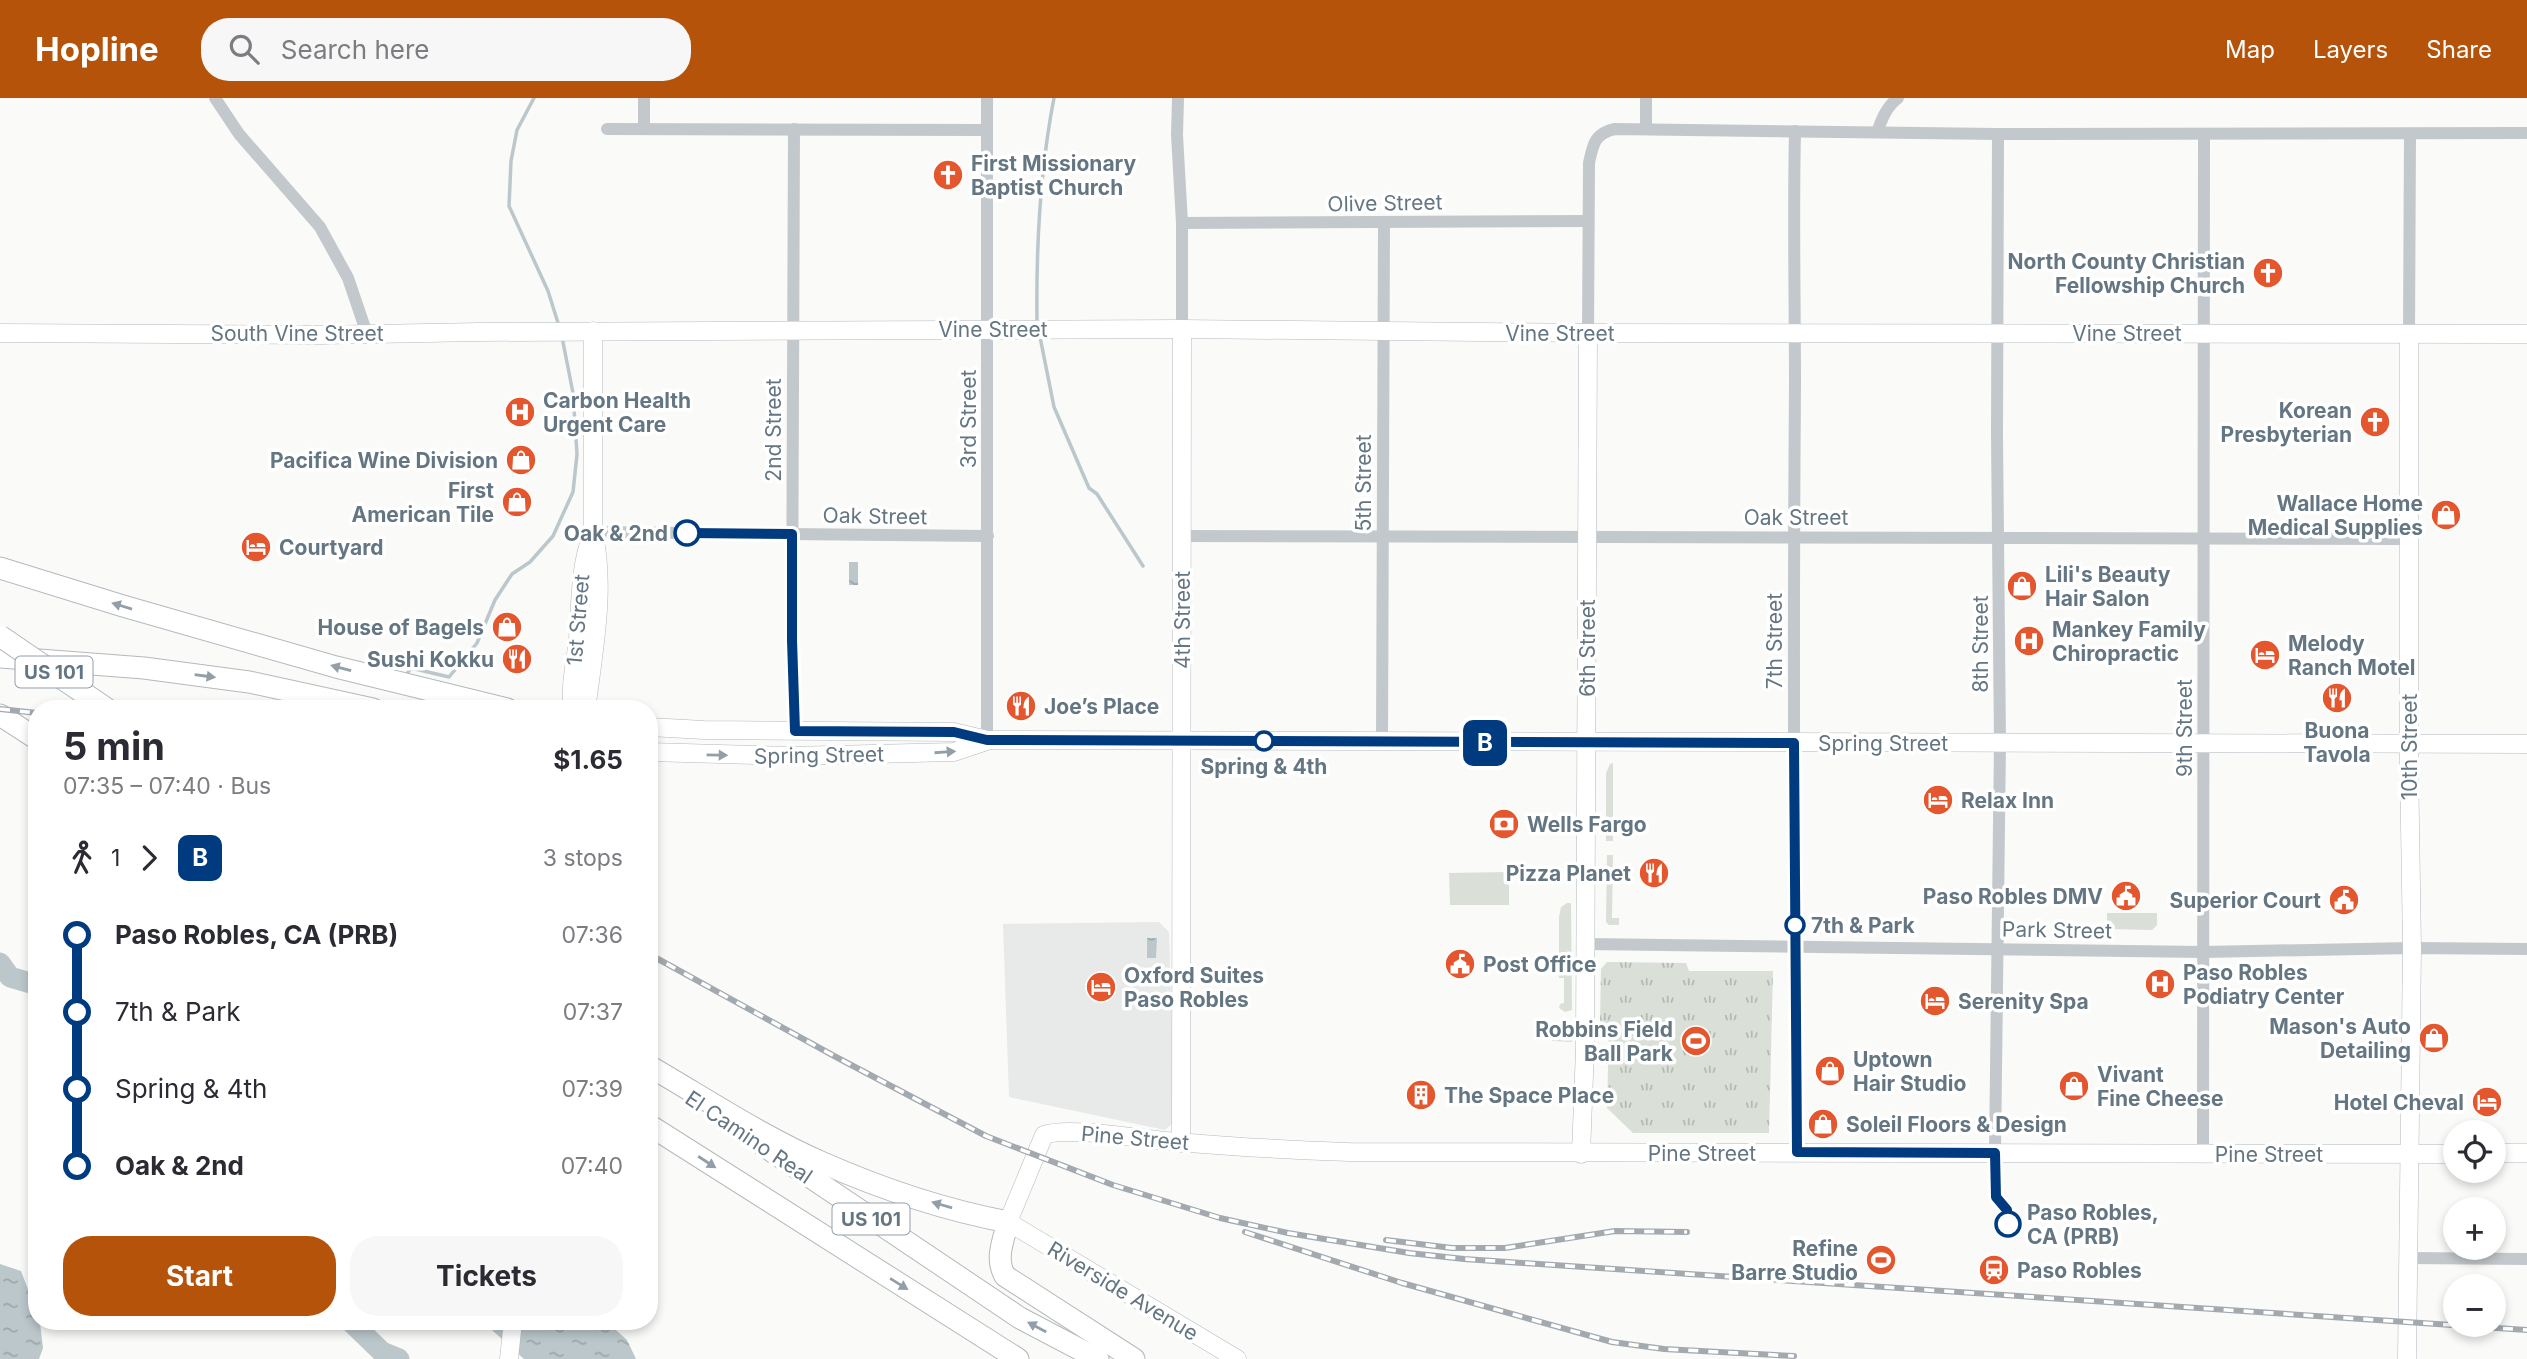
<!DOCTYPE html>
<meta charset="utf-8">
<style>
body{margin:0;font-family:Inter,sans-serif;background:#f7f7f7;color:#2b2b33;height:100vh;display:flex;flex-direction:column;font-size:26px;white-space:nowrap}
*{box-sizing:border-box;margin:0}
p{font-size:23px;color:#7c7c81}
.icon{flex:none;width:38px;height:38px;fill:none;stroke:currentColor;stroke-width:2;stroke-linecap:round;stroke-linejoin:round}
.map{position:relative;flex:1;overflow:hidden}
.details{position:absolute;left:28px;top:602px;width:630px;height:630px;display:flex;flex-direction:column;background:#fff;border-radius:28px;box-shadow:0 4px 10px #0003}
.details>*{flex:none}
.badge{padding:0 14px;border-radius:10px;font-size:24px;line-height:46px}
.buttons{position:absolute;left:2443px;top:1022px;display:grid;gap:14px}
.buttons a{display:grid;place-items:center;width:63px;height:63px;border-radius:50%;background:#fff;box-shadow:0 4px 10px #0003;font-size:35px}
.map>.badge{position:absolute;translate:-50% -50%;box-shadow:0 0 0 4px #fff}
.legs{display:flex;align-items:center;gap:10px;height:77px;padding:0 35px;font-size:23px}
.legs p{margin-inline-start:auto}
.summary{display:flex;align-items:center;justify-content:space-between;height:119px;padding:0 35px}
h1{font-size:38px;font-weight:700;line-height:52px}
.button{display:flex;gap:14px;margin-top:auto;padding:14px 35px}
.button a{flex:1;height:80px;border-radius:28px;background:#b45309;color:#fff;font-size:28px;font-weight:700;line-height:80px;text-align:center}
.button a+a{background:#f7f7f7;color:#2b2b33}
ul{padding:0 35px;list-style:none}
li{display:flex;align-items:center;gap:24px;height:77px;font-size:26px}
li i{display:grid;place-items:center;width:10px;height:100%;margin:0 9px;background:currentColor}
li i::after{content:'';width:18px;height:18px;margin:-9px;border:5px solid;border-radius:50%;background:#fff}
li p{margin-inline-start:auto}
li:first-child i{background:linear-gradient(#0000 50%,currentColor 0)}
li:last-child i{background:linear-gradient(currentColor 50%,#0000 0)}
header{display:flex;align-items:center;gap:42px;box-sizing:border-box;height:98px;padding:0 35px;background:#b45309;color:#fff}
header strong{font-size:33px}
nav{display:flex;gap:38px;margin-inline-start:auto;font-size:24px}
.search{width:490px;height:63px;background:#f7f7f7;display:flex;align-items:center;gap:18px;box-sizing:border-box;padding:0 24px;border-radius:28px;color:#7c7c81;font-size:26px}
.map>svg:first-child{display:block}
.built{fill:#e8e9e9}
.grass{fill:#dadfd7}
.park{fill:url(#park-tufts)}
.water{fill:url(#water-ripples)}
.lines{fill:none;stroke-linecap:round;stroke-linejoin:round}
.stream{stroke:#bbc7cb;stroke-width:3.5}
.river{stroke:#bbc7cb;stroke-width:21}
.secondary-casing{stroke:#b3babf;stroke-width:19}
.highway-casing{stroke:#b4b9bd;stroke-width:23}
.street{stroke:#c3c8cc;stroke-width:12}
.secondary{stroke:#fff;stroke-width:18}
.highway{stroke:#fff;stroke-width:21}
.rail-casing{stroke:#a2aab0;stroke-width:6}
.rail{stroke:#fff;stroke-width:3.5;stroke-dasharray:10;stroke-linecap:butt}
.highway-bridge-casing{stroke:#b4b9bd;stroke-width:23;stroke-linecap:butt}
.highway-bridge{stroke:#fff;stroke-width:21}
.oneway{fill:#939fa8}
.line-1-casing{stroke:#fff;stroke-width:16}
.line-1{stroke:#003b80;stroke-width:10}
.stop-1-dot{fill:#fff;stroke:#003b80;stroke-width:3.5}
.labels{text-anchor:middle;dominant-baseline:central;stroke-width:7;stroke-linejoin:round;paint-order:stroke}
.shield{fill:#fff;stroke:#939fa8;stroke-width:2}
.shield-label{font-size:19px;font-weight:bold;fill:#657683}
.poi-label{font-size:21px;font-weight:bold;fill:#657683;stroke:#fff;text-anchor:start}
.street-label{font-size:21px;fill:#657683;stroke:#fff}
.stop-label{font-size:21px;font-weight:bold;fill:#657683;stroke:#fff;text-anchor:start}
</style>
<header>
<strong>Hopline</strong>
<div class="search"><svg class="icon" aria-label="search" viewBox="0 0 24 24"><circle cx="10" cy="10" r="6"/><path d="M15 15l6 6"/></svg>Search here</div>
<nav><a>Map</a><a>Layers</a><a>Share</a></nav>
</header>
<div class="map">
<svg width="2527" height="1261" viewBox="0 0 2527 1261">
<defs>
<pattern id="park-tufts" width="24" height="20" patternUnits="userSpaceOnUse" patternTransform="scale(1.75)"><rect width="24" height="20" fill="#dadfd7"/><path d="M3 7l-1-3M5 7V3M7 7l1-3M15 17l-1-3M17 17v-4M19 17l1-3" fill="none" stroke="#b4b9b4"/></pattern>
<pattern id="water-ripples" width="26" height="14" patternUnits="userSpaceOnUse" patternTransform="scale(1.75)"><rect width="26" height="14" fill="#bbc7cb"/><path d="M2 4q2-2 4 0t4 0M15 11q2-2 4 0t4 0" fill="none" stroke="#9ca6aa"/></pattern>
</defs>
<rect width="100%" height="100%" fill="#fafaf8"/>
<!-- built -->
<polygon class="built" points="1159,824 1169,834 1175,1023 1165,1032 1009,999 1003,826"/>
<!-- grass -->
<g class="grass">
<polygon points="1613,665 1613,743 1606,743 1606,675 1610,666"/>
<polygon points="1607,757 1613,757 1612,820 1619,820 1619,827 1609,827 1606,824"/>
<polygon points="1509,774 1509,807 1450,807 1449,775"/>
<polygon points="1567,805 1571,805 1572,912 1565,914 1559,910 1560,906 1564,905 1564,880 1559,880 1559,819 1561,809"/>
<polygon points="2107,815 2157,815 2157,827 2152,832 2111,831 2111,827 2107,827"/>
<polygon points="1566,928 1567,931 1571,931 1572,944 1552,943 1551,929"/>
</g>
<!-- park -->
<polygon class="park" points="1607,864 1686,865 1689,873 1773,873 1769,1035 1633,1035 1607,1010 1609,932 1600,925 1601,871"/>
<!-- water -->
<g class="water">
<rect x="849" y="464" width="9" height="23"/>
<polygon points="1147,840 1157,840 1156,860 1147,860"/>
<polygon points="0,1166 21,1173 37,1215 37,1223 40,1225 43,1250 39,1261 0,1261"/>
<polygon points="482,1223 606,1223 627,1242 636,1261 524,1261"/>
</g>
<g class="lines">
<!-- stream -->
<g class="stream">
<polyline points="534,0 517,32 511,63 509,108 548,193 559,228"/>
<path d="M1037,224C1036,151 1040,72 1054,0"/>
<polyline points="1040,239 1054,309 1089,390 1097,396 1143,468"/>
<polyline points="406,577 411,570 449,579 477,545 495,502 512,476 530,464 553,438 573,394 577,356 573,295 562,239"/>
</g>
<!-- river -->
<g class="river">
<polyline points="0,865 10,879 37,887"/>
<polyline points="350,1223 382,1254 399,1261"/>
</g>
<!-- secondary casing -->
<g class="secondary-casing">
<g id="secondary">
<polyline points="0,235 320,237 479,234 1182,231 1588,235 2527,236"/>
<path d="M573,611C569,588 576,563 578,541C581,504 579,469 593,434"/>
<path d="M584,611L587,605C594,551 606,486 593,434V233"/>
<polyline points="649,629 704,632 954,634 987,642 2527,646"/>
<polyline points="649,654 790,658 954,654 987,643"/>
<polyline points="1181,1045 1182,231"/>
<polyline points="2494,1055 2527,1055"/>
<polyline points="1581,1056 1585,951 1588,235"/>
<polyline points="509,1261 513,1223"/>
<path d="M1237,1261L1008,1124L1044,1037C1069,1028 1147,1042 1177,1044C1234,1049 1292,1052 1349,1054L2455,1056"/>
<polyline points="2407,1261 2412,850 2409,664 2409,236"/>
</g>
</g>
<!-- highway casing -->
<g class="highway-casing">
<g id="highway">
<polyline points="0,470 123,508 336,569 507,611"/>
<polyline points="0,559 144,570 249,584 373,611"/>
<polyline points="0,617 37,641"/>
<path d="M649,968C706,1001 763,1039 823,1065C882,1091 945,1112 1008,1124C1003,1143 995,1161 1005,1178L1134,1261"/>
<polyline points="649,1027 1018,1261"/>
<polyline points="764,1048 1020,1220 1098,1261"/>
</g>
</g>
<!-- street -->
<g class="street">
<polyline points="215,0 239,36 320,129 348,180 367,236"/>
<polyline points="644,0 644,31"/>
<polyline points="987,0 987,642"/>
<polyline points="1178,0 1177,37 1182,125 1182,231"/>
<polyline points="607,31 987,32"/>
<polyline points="794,31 792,542 795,633"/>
<polyline points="1646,31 1646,0"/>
<path d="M1795,33C1793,118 1795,202 1795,287C1793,542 1794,798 1797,1054"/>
<path d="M1877,34C1882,21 1886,9 1898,0"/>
<polyline points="1182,125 1587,123"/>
<path d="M1588,235L1589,65C1593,46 1595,35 1615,31L1998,36L2527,35"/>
<polyline points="2409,236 2410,36"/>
<polyline points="593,434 988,438"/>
<polyline points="1182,438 2409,441"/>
<polyline points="1382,644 1384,126"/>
<polyline points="1586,846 2203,854 2412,850 2527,851"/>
<polyline points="1995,1055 2000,644 1997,337 1998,36"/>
<polyline points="2203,1056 2204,36"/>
<polyline points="2407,1160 2527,1161"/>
</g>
<!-- secondary -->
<use href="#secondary" class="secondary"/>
<!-- highway -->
<use href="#highway" class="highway"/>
<!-- rail casing -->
<g class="rail-casing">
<g id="rail">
<polyline points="0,611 37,615"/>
<polyline points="649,856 836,959 986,1038 1113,1087 1220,1120 1288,1135 1409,1155 1464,1161 2527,1232"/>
<polyline points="1245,1134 1402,1185 1612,1244 1664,1251 1794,1258"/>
<polyline points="1386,1142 1452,1150 1505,1150 1615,1133 1687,1134"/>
</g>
</g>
<!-- rail -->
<use href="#rail" class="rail"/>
<!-- highway-bridge casing -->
<g class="highway-bridge-casing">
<polyline id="highway-bridge" points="0,538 107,611"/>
</g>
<!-- highway-bridge -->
<use href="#highway-bridge" class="highway-bridge"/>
</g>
<!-- one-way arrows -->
<defs><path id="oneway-solid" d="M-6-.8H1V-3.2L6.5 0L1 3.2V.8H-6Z" transform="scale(1.75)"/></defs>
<g class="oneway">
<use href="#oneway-solid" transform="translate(122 508) rotate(-163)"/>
<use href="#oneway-solid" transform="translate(341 570) rotate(-165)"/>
<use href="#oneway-solid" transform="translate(205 578) rotate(8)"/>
<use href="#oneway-solid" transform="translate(945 654) rotate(-4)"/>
<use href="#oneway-solid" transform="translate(717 657) rotate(1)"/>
<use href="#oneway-solid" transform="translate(707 1064) rotate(33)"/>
<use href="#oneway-solid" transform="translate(942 1107) rotate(-164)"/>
<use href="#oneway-solid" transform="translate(899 1186) rotate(32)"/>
<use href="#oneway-solid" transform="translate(1037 1229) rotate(-152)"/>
</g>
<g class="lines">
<!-- line-1 casing -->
<g class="line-1-casing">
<polyline id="line-1" points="687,435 792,436 792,542 795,633 954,634 987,642 1794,645 1797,1054 1995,1055 1996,1099 2007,1112 2008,1126"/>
</g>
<!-- line-1 -->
<use href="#line-1" class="line-1"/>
</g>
<!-- icons -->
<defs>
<g id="church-disc" transform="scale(1.575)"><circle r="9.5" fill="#e4572e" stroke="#fff"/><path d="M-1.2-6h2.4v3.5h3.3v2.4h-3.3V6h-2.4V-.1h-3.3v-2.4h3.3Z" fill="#fff"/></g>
<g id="hospital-disc" transform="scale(1.575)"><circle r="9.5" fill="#e4572e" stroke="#fff"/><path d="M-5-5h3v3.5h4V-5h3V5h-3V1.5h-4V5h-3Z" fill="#fff"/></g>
<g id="shop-disc" transform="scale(1.575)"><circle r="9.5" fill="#e4572e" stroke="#fff"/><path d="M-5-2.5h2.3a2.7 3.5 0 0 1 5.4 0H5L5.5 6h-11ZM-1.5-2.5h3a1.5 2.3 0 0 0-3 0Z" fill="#fff"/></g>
<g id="hotel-disc" transform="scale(1.575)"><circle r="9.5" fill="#e4572e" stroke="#fff"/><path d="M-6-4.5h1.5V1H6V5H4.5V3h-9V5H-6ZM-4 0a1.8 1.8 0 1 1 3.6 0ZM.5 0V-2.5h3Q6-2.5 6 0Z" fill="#fff"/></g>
<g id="restaurant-disc" transform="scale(1.575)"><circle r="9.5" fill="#e4572e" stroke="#fff"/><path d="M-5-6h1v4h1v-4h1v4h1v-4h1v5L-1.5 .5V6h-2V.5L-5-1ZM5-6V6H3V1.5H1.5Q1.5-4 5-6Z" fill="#fff"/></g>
<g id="bank-disc" transform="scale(1.575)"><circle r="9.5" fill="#e4572e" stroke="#fff"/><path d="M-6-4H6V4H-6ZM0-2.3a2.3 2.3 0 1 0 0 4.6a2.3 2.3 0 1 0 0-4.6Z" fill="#fff"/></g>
<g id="civic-disc" transform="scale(1.575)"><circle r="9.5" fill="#e4572e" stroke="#fff"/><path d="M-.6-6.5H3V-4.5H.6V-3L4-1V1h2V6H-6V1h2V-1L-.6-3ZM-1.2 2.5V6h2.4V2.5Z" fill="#fff"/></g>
<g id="stadium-disc" transform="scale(1.575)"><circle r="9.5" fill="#e4572e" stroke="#fff"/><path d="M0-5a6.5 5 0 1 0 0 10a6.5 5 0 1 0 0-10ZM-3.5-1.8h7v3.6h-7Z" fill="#fff"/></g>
<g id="building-disc" transform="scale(1.575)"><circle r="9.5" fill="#e4572e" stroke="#fff"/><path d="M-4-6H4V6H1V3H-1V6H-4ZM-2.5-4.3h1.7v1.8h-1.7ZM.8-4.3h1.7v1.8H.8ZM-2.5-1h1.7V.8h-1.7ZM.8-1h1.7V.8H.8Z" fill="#fff"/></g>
<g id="station-disc" transform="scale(1.575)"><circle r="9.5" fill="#e4572e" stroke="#fff"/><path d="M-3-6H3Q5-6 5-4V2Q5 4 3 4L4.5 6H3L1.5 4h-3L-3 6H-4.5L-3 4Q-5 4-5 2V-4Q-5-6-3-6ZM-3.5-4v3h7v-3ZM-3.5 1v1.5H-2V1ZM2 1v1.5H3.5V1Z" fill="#fff"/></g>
</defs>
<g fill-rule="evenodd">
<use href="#church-disc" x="948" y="77"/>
<use href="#church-disc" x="2268" y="175"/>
<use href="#hospital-disc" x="520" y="314"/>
<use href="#church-disc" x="2375" y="324"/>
<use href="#shop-disc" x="521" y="362"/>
<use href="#shop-disc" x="517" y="404"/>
<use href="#shop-disc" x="2446" y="417"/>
<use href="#hotel-disc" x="256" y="449"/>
<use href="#shop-disc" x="2022" y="488"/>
<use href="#shop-disc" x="507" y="529"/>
<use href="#hospital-disc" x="2029" y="543"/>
<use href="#hotel-disc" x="2265" y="557"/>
<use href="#restaurant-disc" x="517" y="561"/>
<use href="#restaurant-disc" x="2337" y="600"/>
<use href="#restaurant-disc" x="1021" y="608"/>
<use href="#hotel-disc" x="1938" y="702"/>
<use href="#bank-disc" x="1504" y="726"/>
<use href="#restaurant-disc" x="1654" y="775"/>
<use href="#civic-disc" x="2126" y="798"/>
<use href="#civic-disc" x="2344" y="802"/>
<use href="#civic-disc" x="1460" y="866"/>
<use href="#hospital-disc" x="2160" y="886"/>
<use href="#hotel-disc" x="1101" y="889"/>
<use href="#hotel-disc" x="1935" y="903"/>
<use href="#shop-disc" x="2434" y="940"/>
<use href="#stadium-disc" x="1696" y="943"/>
<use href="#shop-disc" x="1830" y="973"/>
<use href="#shop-disc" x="2074" y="988"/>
<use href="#building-disc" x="1421" y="997"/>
<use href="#hotel-disc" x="2487" y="1004"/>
<use href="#shop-disc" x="1823" y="1026"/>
<use href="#stadium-disc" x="1881" y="1162"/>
<use href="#station-disc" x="1994" y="1172"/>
</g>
<!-- markers -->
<g class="stop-1-dot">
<circle cx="687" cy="435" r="12"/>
<circle cx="1264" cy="643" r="9"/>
<circle cx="1795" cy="827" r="9"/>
<circle cx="2008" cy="1126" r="12"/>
</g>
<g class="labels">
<!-- shield labels -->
<g class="shield">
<rect x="15.5" y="558.5" width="77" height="31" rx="5"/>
<rect x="832.5" y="1105.5" width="77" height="31" rx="5"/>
</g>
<g class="shield-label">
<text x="54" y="574">US 101</text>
<text x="871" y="1121">US 101</text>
</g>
<!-- poi labels -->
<g class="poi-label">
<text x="971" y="65">First Missionary<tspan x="971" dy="24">Baptist Church</tspan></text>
<text x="2245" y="163" text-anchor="end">North County Christian<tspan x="2245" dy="24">Fellowship Church</tspan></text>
<text x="543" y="302">Carbon Health<tspan x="543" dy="24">Urgent Care</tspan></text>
<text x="2352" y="312" text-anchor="end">Korean<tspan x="2352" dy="24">Presbyterian</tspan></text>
<text x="498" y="362" text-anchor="end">Pacifica Wine Division</text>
<text x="494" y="392" text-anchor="end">First<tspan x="494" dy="24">American Tile</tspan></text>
<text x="2423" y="405" text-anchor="end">Wallace Home<tspan x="2423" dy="24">Medical Supplies</tspan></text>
<text x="279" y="449">Courtyard</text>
<text x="2045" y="476">Lili's Beauty<tspan x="2045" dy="24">Hair Salon</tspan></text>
<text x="484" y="529" text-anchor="end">House of Bagels</text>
<text x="2052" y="531">Mankey Family<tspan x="2052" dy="24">Chiropractic</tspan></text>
<text x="2288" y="545">Melody<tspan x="2288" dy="24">Ranch Motel</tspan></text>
<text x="494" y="561" text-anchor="end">Sushi Kokku</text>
<text x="1044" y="608">Joe’s Place</text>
<text x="2337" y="632" text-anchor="middle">Buona<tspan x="2337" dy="24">Tavola</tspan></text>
<text x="1961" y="702">Relax Inn</text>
<text x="1527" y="726">Wells Fargo</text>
<text x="1631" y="775" text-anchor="end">Pizza Planet</text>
<text x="2103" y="798" text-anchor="end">Paso Robles DMV</text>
<text x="2321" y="802" text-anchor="end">Superior Court</text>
<text x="1483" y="866">Post Office</text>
<text x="2183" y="874">Paso Robles<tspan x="2183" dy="24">Podiatry Center</tspan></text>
<text x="1124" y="877">Oxford Suites<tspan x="1124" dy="24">Paso Robles</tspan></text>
<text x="1958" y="903">Serenity Spa</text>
<text x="2411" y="928" text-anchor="end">Mason's Auto<tspan x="2411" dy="24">Detailing</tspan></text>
<text x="1673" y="931" text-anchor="end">Robbins Field<tspan x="1673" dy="24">Ball Park</tspan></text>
<text x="1853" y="961">Uptown<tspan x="1853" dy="24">Hair Studio</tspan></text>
<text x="2097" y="976">Vivant<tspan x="2097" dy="24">Fine Cheese</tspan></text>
<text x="1444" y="997">The Space Place</text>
<text x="2464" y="1004" text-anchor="end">Hotel Cheval</text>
<text x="1846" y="1026">Soleil Floors &amp; Design</text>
<text x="1858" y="1150" text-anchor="end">Refine<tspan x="1858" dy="24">Barre Studio</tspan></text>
<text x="2017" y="1172">Paso Robles</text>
</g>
<!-- street labels -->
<g class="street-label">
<text transform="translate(1385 105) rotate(-1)">Olive Street</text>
<text x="993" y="231">Vine Street</text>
<text x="297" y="235">South Vine Street</text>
<text x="1560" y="235">Vine Street</text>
<text x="2127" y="235">Vine Street</text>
<text transform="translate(968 321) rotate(-90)">3rd Street</text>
<text transform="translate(773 332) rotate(-90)">2nd Street</text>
<text transform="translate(1363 385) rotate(-90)">5th Street</text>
<text transform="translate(875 418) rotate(1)">Oak Street</text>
<text x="1796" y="419">Oak Street</text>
<text transform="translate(578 522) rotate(-85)">1st Street</text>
<text transform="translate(1182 522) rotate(-90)">4th Street</text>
<text transform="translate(1774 543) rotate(-90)">7th Street</text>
<text transform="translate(1980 546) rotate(-90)">8th Street</text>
<text transform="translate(1587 550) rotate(-90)">6th Street</text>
<text transform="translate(2184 630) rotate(-90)">9th Street</text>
<text x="1883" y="645">Spring Street</text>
<text transform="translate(2409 649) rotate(-90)">10th Street</text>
<text transform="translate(819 657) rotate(-1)">Spring Street</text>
<text transform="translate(2057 832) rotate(1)">Park Street</text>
<text transform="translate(749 1039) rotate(34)">El Camino Real</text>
<text transform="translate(1135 1040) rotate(5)">Pine Street</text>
<text x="1702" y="1055">Pine Street</text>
<text x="2269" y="1056">Pine Street</text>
<text transform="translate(1123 1193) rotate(31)">Riverside Avenue</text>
</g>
<!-- stop labels -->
<g class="stop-label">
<text x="668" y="435" text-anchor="end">Oak &amp; 2nd</text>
<text x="1264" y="668" text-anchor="middle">Spring &amp; 4th</text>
<text x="1811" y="827">7th &amp; Park</text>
<text x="2027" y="1114">Paso Robles,<tspan x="2027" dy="24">CA (PRB)</tspan></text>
</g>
</g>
</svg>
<div class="buttons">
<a><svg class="icon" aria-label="locate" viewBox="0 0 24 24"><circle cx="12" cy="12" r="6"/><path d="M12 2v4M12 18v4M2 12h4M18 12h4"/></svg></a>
<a>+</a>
<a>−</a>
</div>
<b class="badge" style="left:1485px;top:645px;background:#003b80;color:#fff">B</b>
<section class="details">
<div class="summary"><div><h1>5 min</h1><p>07:35 – 07:40 · Bus</p></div><b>$1.65</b></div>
<div class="legs"><svg class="icon" aria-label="walk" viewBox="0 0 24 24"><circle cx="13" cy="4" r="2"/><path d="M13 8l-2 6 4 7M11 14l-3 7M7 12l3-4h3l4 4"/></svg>1<svg class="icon" aria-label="forward" viewBox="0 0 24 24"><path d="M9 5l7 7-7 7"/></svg><b class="badge" style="background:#003b80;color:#fff">B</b><p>3 stops</p></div>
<ul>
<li><i style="color:#003b80"></i><b>Paso Robles, CA (PRB)</b><p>07:36</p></li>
<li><i style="color:#003b80"></i><span>7th &amp; Park</span><p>07:37</p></li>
<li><i style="color:#003b80"></i><span>Spring &amp; 4th</span><p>07:39</p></li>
<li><i style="color:#003b80"></i><b>Oak &amp; 2nd</b><p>07:40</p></li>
</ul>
<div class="button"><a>Start</a><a>Tickets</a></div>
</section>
</div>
